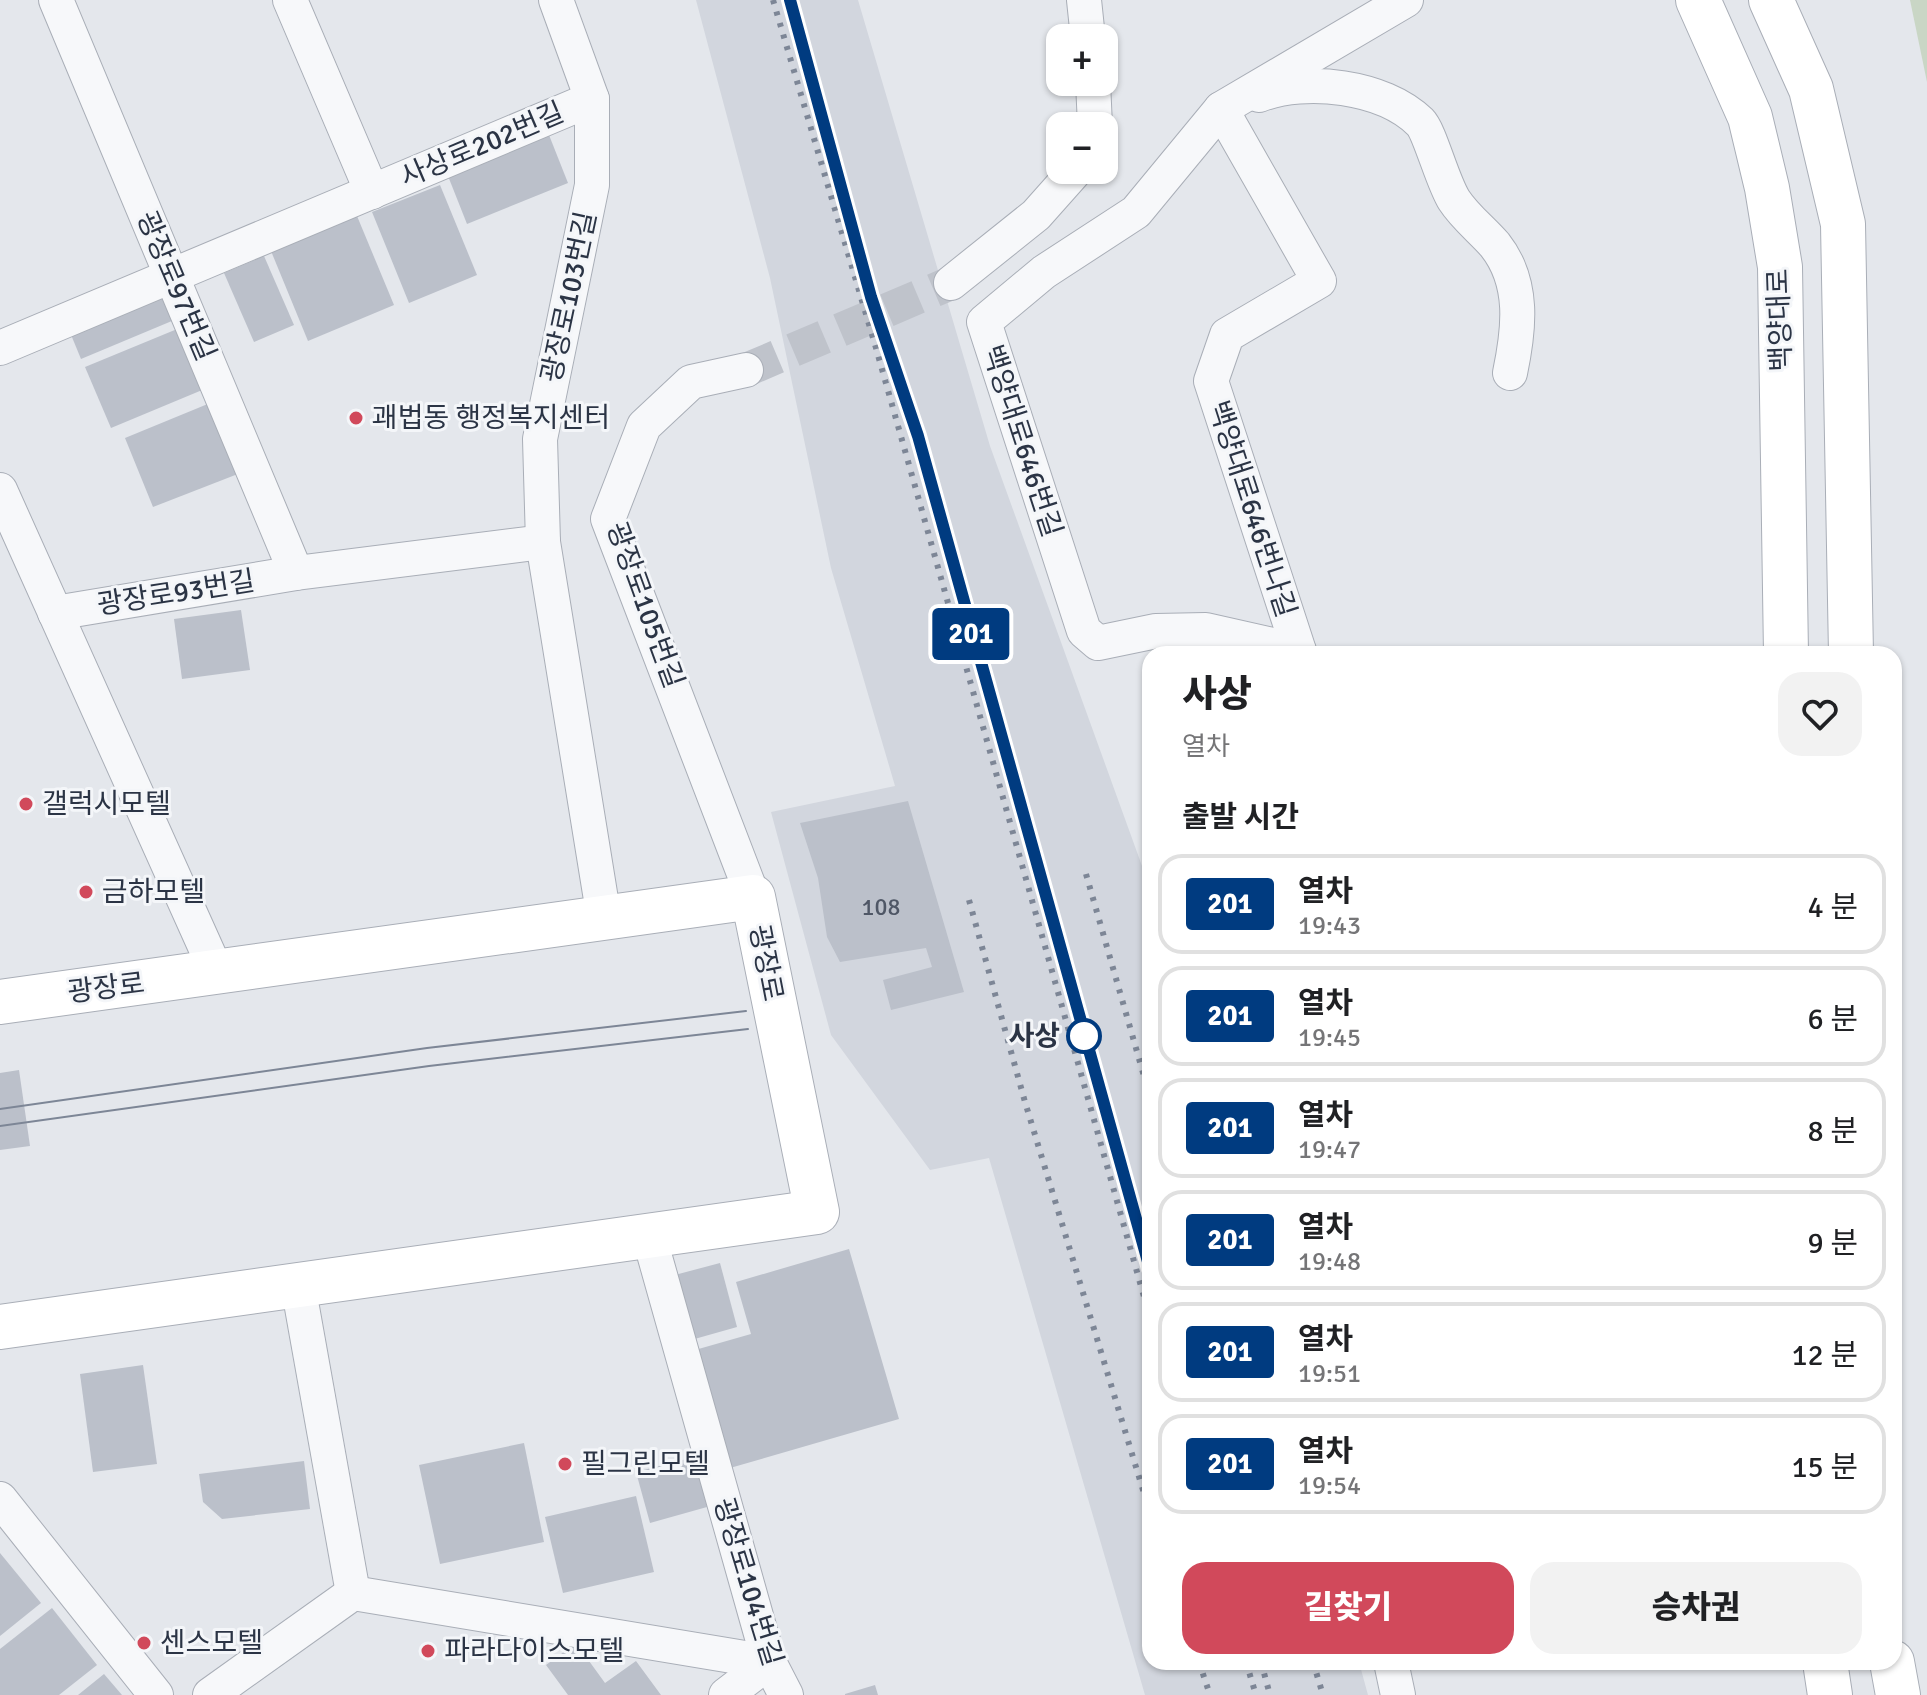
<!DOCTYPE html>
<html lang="ko">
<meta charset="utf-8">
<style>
body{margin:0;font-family:Signika,"Noto Sans KR",sans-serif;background:#f2f2f2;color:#202124;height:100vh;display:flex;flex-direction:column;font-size:30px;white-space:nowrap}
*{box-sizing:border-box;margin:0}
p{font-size:26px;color:#757577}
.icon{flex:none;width:44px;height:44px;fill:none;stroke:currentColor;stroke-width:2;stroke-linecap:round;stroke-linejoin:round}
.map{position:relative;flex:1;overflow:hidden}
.details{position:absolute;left:1142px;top:646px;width:760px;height:1024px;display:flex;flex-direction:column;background:#fff;border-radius:24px;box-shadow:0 2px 6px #0004}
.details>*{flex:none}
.badge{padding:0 16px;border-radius:6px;font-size:28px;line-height:52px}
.buttons{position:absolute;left:1046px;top:24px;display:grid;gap:16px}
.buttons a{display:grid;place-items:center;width:72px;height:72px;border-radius:16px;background:#fff;box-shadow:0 2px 6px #0004;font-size:40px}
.map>.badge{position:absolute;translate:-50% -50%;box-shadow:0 0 0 4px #fff}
h2{padding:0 40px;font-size:30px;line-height:72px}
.round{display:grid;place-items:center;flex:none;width:84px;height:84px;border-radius:24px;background:#f2f2f2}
.head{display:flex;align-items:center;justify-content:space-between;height:136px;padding:0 40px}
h1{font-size:38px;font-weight:800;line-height:60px}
.button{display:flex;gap:16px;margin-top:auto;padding:16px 40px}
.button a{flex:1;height:92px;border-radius:24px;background:#d1495b;color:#fff;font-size:32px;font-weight:800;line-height:92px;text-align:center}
.button a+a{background:#f2f2f2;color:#202124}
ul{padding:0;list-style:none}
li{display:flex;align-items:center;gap:24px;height:100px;margin:0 16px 12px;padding:0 24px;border:4px solid #e0e0e0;border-radius:24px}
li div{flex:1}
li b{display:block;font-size:30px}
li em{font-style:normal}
li .badge{min-width:88px;font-weight:700;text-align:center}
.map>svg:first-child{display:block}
.built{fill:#d2d6de}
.green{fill:#c9d6c5}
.building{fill:#bbc0ca}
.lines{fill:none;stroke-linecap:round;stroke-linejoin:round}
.street-tunnel{stroke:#bfc3cb;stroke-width:34;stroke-dasharray:34 17;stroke-linecap:butt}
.street-casing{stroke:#a9aeb7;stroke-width:36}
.secondary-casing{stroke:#a9aeb7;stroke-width:46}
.street{stroke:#f7f8fa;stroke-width:34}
.secondary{stroke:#fff;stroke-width:44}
.tram{stroke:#7d8696;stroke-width:2}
.rail{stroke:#7d8696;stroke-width:6;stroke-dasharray:4 8;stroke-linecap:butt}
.line-casing{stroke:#fff;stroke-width:18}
.line{stroke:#003b80;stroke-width:12}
.poi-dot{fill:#d1495b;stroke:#f4f6f9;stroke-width:3}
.stop-dot{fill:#fff;stroke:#003b80;stroke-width:4}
.labels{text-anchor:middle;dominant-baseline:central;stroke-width:6;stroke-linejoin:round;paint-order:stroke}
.number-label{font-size:24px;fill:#4f5766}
.street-label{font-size:28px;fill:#2b3445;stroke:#f4f6f9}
.poi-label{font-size:28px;fill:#2b3445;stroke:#f4f6f9;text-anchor:start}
.stop-label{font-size:28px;font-weight:bold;fill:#2b3445;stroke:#f4f6f9;text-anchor:end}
</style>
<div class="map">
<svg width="1927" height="1695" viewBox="0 0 1927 1695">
<rect width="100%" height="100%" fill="#e4e7ec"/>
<!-- built -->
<polygon class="built" points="696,0 858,0 990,446 1150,888 1150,1662 1359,1662 1368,1695 1145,1695 989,1158 930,1170 831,1035 771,812 895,786 831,568 770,278"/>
<!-- green -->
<polygon class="green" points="1910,0 1927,0 1927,82"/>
<!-- building -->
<g class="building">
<polygon points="549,135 568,183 467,224 448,176"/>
<polygon points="440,185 477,275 409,303 372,212"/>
<polygon points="357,216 394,305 308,341 271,251"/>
<polygon points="264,256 294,325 254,342 224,273"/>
<polygon points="165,285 179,318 81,359 67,325"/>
<polygon points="182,327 207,388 111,428 85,367"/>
<polygon points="215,401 243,472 153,507 125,438"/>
<polygon points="241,610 250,670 182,679 174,619"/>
<polygon points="908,801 964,992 891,1010 883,980 932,967 926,948 840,962 827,937 818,878 800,823"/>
<polygon points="19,1070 30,1146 0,1150 0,1073"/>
<polygon points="849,1249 899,1419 730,1468 695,1350 751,1334 736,1282"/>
<polygon points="720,1263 737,1327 691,1340 671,1276"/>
<polygon points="143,1365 157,1464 93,1472 80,1374"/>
<polygon points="524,1443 544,1542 440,1564 419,1465"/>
<polygon points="694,1457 707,1507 650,1523 636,1472"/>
<polygon points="304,1461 310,1509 222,1519 203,1502 199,1474"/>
<polygon points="636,1496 654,1572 563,1593 545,1517"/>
<polygon points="0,1553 41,1603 0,1636"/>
<polygon points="52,1608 97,1665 59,1695 0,1695 0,1649"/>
<polygon points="576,1643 605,1683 636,1661 661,1695 568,1695 546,1665"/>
<polygon points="104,1674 122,1695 78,1695"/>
<polygon points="875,1685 878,1695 845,1695 845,1694"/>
</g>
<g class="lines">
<!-- street-tunnel -->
<polyline class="street-tunnel" points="746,370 951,283"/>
<!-- street casing -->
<g class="street-casing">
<g id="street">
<polyline points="56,0 296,573"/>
<polyline points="290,0 372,192"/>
<polyline points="556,0 592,99 592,185 540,439 543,542 604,918"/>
<polyline points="1084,0 1088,38"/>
<polyline points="1093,82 1095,126"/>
<path d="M1259,95C1306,77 1383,86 1420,122C1430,132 1442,181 1454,200C1465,217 1482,230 1495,245C1525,283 1519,330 1510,373"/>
<polyline points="1221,109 1319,281 1227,335 1211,381 1300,654"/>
<polyline points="951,283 1036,215 1076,170"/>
<polyline points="0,348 592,99"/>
<polyline points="746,370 691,382 644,426 608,519 753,897"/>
<polyline points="0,490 217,973"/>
<polyline points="55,613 296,573 543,542"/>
<polyline points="1299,651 1206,630 1156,631 1098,643 1084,631 984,322 1044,272 1136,212 1221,109 1406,0"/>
<polyline points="649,1236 769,1662 786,1695"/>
<polyline points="298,1285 353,1593"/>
<polyline points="0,1499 156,1695"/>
<polyline points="1391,1662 1398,1695"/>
<polyline points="210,1695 353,1593 769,1662"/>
<polyline points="726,1695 769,1662"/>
</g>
</g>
<!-- secondary casing -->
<g class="secondary-casing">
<g id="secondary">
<polyline points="1698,0 1750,117 1767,188 1780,267 1786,654"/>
<polyline points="1771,0 1811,89 1843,224 1851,654"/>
<polyline points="0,1002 753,897 817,1212 0,1327"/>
<polyline points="1825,1662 1830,1695"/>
<polyline points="1892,1662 1898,1695"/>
</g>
</g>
<!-- street -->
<use href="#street" class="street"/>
<!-- secondary -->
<use href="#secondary" class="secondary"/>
<!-- tram -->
<g class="tram">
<polyline points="0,1109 427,1048 746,1011"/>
<polyline points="0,1126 429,1066 748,1029"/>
</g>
<!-- rail -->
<g class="rail">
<polyline points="773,0 876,348 1150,1318"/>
<polyline points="790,0 869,289"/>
<polyline points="883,335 918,436 1150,1269"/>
<polyline points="1086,874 1150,1097"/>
<polyline points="969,900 1025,1102 1150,1513"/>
<polyline points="1199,1662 1210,1695"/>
<polyline points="1246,1662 1256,1695"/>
<polyline points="1261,1662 1270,1695"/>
<polyline points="1313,1662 1323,1695"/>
</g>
</g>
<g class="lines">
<!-- line casing -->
<g class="line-casing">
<polyline id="line" points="790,0 871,297 918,436 1150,1269"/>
</g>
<!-- line -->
<use href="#line" class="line"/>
</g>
<!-- markers -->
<g class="poi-dot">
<circle cx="356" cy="418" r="8"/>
<circle cx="26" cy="804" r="8"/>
<circle cx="86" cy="892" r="8"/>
<circle cx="565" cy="1464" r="8"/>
<circle cx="144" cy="1643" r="8"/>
<circle cx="428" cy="1651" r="8"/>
</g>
<circle class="stop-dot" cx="1084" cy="1036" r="16"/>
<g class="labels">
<!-- number labels -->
<g class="number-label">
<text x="881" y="907">108</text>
</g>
<!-- street labels -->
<g class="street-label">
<text transform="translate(482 145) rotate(-23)">사상로202번길</text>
<text transform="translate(176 286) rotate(67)">광장로97번길</text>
<text transform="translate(569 297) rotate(-78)">광장로103번길</text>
<text transform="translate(1780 320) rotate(-92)">백양대로</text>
<text transform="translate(1022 441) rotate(72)">백양대로646번길</text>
<text transform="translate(1252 509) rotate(72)">백양대로646번나길</text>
<text transform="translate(176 593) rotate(-9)">광장로93번길</text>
<text transform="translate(645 605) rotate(70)">광장로105번길</text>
<text transform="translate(766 963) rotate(79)">광장로</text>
<text transform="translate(106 988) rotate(-7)">광장로</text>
<text transform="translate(748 1582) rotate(73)">광장로104번길</text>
</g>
<!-- poi labels -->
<g class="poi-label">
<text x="372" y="418">괘법동 행정복지센터</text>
<text x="42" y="804">갤럭시모텔</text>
<text x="102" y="892">금하모텔</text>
<text x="581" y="1464">필그린모텔</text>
<text x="160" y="1643">센스모텔</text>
<text x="444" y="1651">파라다이스모텔</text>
</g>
<!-- stop labels -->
<g class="stop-label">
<text x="1060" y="1036">사상</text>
</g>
</g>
</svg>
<div class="buttons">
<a>+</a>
<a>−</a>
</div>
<b class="badge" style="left:971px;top:634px;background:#003b80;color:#fff">201</b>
<section class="details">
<div class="head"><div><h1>사상</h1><p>열차</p></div><a class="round"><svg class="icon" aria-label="heart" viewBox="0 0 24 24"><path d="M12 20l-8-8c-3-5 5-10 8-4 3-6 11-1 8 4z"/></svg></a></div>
<h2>출발 시간</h2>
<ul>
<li><span class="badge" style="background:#003b80;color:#fff">201</span><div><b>열차</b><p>19:43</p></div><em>4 분</em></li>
<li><span class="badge" style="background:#003b80;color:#fff">201</span><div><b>열차</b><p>19:45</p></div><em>6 분</em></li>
<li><span class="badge" style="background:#003b80;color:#fff">201</span><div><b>열차</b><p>19:47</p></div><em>8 분</em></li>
<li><span class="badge" style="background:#003b80;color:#fff">201</span><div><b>열차</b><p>19:48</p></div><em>9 분</em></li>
<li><span class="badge" style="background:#003b80;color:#fff">201</span><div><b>열차</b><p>19:51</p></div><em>12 분</em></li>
<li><span class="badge" style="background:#003b80;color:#fff">201</span><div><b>열차</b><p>19:54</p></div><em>15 분</em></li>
</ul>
<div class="button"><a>길찾기</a><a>승차권</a></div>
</section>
</div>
